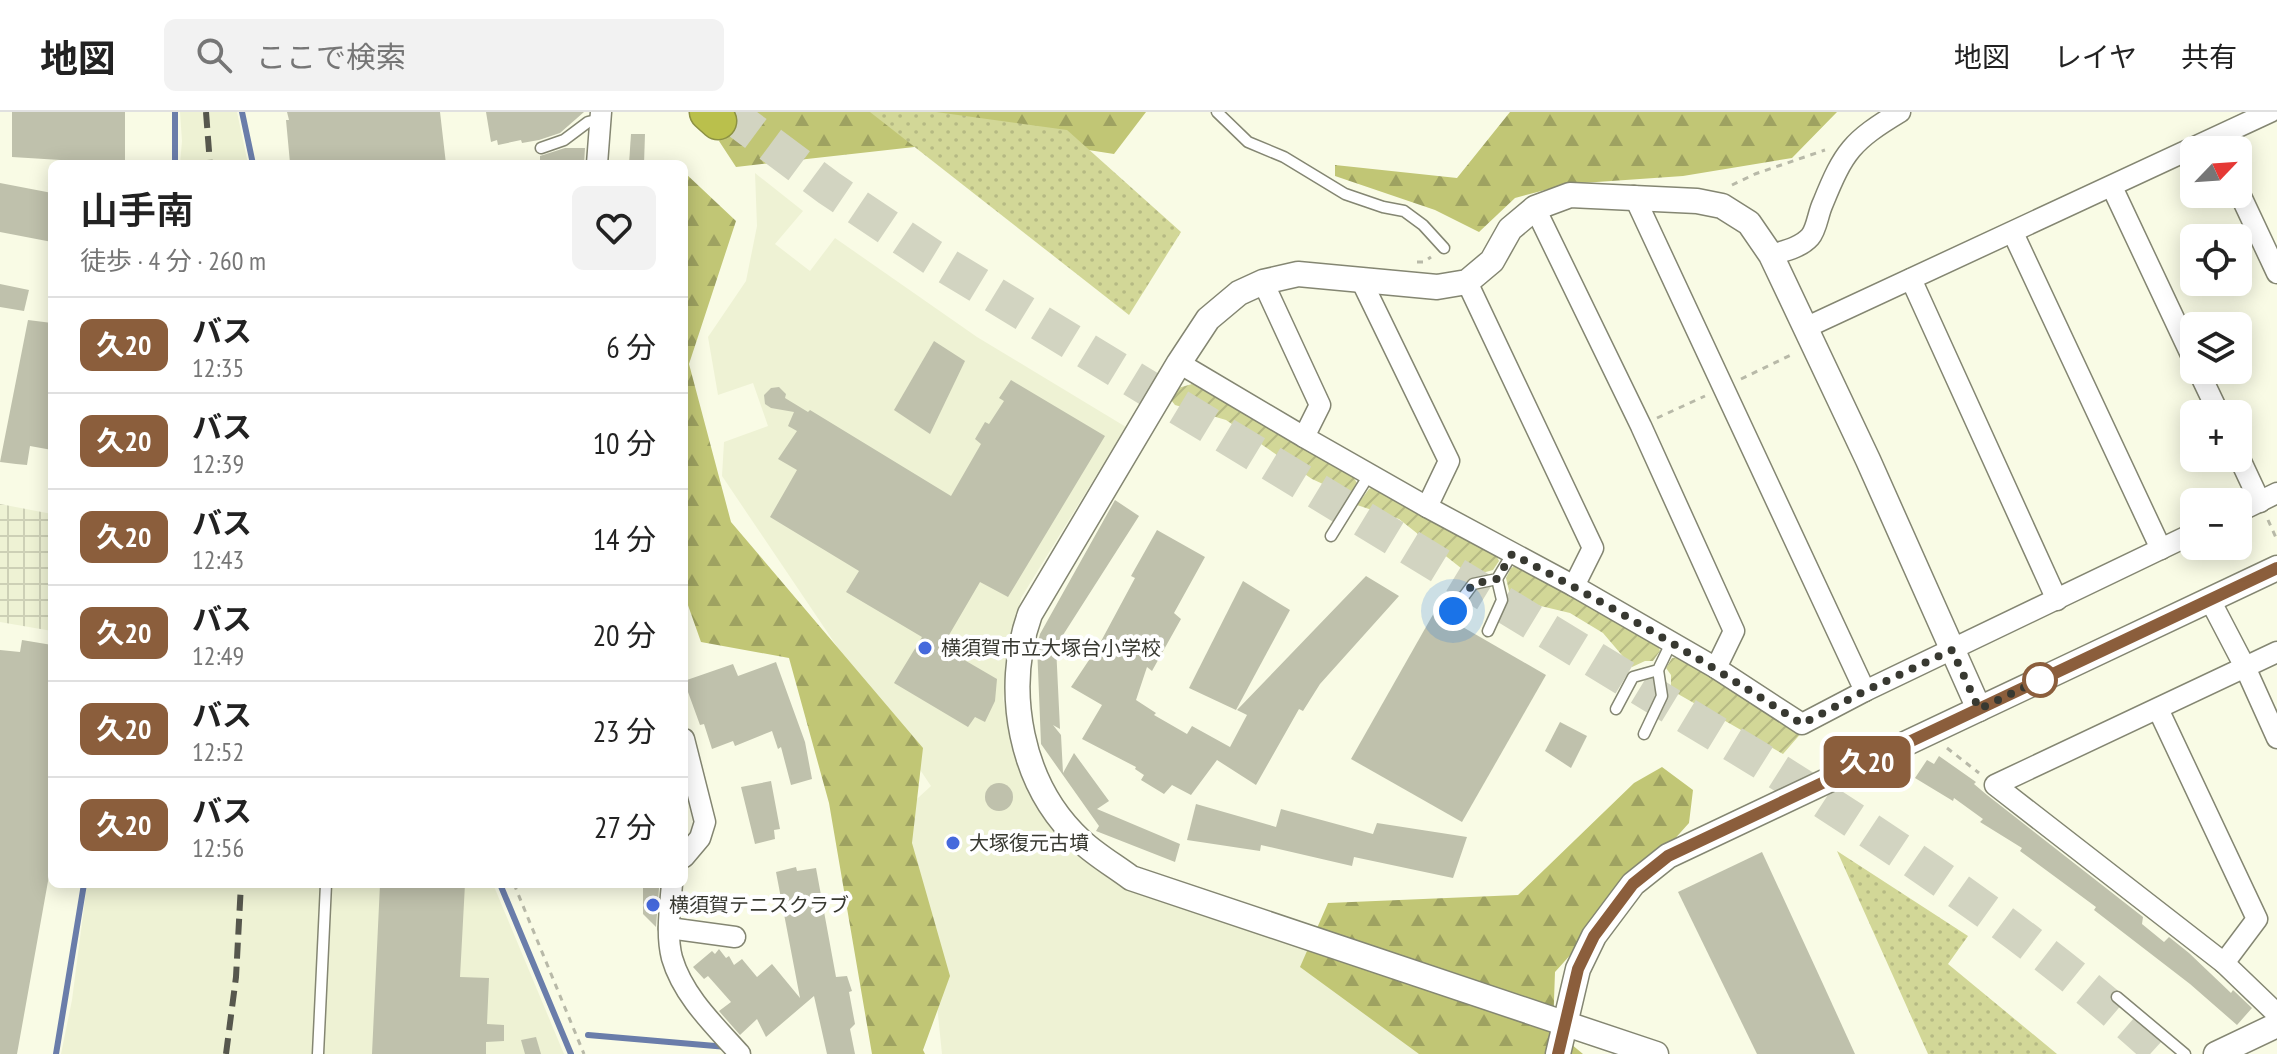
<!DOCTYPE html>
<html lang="ja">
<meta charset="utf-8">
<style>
body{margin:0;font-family:"PT Sans Narrow","Noto Sans JP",sans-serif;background:#f2f2f2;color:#222;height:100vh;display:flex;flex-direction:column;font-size:30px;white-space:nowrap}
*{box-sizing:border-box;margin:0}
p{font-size:26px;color:#767676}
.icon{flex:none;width:44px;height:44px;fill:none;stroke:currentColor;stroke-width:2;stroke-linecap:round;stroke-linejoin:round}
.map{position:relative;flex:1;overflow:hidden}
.drawer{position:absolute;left:48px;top:48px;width:640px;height:728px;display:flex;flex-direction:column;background:#fff;border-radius:12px;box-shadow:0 4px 20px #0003}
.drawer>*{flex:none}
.badge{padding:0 16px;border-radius:12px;font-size:28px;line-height:52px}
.needle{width:52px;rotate:65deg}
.buttons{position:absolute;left:2180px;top:24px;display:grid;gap:16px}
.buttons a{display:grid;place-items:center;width:72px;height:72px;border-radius:12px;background:#fff;box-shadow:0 4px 20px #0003;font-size:40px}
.you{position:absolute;width:40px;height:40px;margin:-20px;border:6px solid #fff;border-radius:50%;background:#1a73e8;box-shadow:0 0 0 12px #1a73e833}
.map>.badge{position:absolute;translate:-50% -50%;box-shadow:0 0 0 4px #fff}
.round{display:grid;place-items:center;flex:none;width:84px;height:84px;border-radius:12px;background:#f2f2f2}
.headline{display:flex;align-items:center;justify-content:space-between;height:136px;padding:0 32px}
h1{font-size:38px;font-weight:600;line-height:60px}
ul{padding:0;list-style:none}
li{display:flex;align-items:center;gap:24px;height:96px;padding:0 32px;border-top:2px solid #e0e0e0}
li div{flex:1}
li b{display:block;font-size:30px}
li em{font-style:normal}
li .badge{min-width:88px;font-weight:700;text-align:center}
header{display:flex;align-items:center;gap:48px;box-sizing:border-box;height:112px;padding:0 40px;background:#fff;border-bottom:2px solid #e0e0e0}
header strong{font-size:38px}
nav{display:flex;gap:44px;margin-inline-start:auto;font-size:28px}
.search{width:560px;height:72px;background:#f2f2f2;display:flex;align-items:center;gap:20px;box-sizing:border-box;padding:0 28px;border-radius:12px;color:#767676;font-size:30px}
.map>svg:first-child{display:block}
.built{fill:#eef2d4}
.industrial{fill:url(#industrial-grid)}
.forest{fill:url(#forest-firs)}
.park{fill:url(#park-dots)}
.garden{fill:url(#garden-furrows)}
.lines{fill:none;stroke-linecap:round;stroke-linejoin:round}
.stream{stroke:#6a7daa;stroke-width:6}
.building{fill:#bfc1ac}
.motorway-tunnel{stroke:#d2d4c1;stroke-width:36;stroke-dasharray:36 18;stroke-linecap:butt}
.service-casing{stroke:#848672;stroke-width:13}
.minor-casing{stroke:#848672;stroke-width:23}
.tertiary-casing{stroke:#848672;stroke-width:27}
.motorway-casing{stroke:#8c9143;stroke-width:39}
.path{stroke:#b8b9a8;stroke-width:3;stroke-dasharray:6 6;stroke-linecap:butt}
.service{stroke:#fff;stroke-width:10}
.minor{stroke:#fff;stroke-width:20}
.tertiary{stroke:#fff;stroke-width:24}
.motorway{stroke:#bac04c;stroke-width:36}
.rail{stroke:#56574d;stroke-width:6;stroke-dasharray:16 8;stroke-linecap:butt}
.line-casing{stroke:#fff;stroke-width:18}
.line{stroke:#8b5e3c;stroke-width:12}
.walk{stroke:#383931;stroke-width:8;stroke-dasharray:0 14.4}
.poi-dot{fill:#4569dc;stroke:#fff;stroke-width:3}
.stop-dot{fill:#fff;stroke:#8b5e3c;stroke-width:4}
.labels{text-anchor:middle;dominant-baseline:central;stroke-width:8;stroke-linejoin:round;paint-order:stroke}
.poi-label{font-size:20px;fill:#383931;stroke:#fff;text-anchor:start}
</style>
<header>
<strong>地図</strong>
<div class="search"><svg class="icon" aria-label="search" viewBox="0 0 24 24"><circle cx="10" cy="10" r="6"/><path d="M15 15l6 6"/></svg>ここで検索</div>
<nav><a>地図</a><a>レイヤ</a><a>共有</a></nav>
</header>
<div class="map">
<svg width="2277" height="942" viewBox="0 0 2277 942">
<defs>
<pattern id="industrial-grid" width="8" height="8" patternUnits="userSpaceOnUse" patternTransform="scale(2)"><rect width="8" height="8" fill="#eef2d4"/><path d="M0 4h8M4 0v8" fill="none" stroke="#cdd0b6"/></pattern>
<pattern id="forest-firs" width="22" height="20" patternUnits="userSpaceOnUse" patternTransform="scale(2)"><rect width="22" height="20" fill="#c1c675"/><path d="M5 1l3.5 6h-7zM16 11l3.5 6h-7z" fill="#9ea261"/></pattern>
<pattern id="park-dots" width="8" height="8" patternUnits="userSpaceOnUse" patternTransform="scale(2)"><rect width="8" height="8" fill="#d2d797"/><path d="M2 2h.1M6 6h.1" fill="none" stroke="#b5b983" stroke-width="1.8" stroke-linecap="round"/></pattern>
<pattern id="garden-furrows" width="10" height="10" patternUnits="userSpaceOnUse" patternTransform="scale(2)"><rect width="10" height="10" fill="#d2d797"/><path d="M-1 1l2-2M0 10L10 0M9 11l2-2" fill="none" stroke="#b5b983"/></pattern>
</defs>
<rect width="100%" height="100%" fill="#f9fbe5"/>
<!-- built -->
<g class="built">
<polygon points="180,0 237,0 248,52 180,52 182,29"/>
<polygon points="755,61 803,99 775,132 810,159 835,126 977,225 1126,315 1021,486 1003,587 1024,671 1068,731 1110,768 1459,891 1441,942 942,942 931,834 883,718 931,674 722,364 724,330 768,314 753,271 718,283 708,225 746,169 757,114"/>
<polygon points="87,772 493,772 564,942 61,942 72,888"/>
</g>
<!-- industrial -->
<polygon class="industrial" points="0,392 52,402 52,519 0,510"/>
<!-- forest -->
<g class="forest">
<polygon points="745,0 1146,0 1114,42 1004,25 736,55 719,29"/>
<polygon points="1510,0 1837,0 1792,46 1683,64 1568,72 1515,86 1479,120 1435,98 1335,64 1335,53 1457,66"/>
<polygon points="684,60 736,109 689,252 731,410 923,636 912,731 950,864 923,938 925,942 872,942 829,691 789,546 701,530 684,482"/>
<polygon points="1662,655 1693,678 1689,711 1555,860 1553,917 1583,942 1419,942 1300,855 1328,791 1518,783 1634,671"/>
</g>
<!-- park -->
<g class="park">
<polygon points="870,0 936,0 1067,18 1181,120 1129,203"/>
<polygon points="1837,739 1968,824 1948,852 2057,942 1928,942"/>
</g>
<!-- garden -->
<g class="garden">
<polygon points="1192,272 1352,363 1357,371 1349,384 1312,367 1226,308 1175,293 1171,288 1178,276"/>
<polygon points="1375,374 1496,443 1499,449 1493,458 1471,464 1399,407 1357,393 1369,377"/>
<polygon points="1517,453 1658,533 1660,539 1653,549 1645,549 1632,555 1603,521 1570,501 1511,487 1506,466 1511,456"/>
<polygon points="1678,545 1803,619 1783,642 1671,578 1671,563 1666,556 1672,546"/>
</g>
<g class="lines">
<!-- stream -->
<g class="stream">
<polyline points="242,0 253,52"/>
<polyline points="175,52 175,0"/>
<polyline points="500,772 571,942"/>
<polyline points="588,923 727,935"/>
<polyline points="56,942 84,772"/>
</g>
</g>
<!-- building -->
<g class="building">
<polygon points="12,0 125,0 125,52 12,45"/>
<polygon points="287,0 440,0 446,52 290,51 286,8 289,8"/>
<polygon points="486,0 584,0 560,21 539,28 522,31 521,28 498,33 497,28 491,30"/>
<polygon points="631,22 645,22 644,52 629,52"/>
<polygon points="565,36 585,36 584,52 540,52 540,44"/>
<polygon points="0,71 52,81 52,130 0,120"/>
<polygon points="0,172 29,178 24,199 0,195"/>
<polygon points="28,208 52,211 52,338 30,334 27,353 16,352 0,350"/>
<polygon points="934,229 965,249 930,322 894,298"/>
<polygon points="1011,268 1105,324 1008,485 980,470 942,535 997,567 995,589 985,610 975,605 968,615 894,571 922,525 846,480 859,459 770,405 797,358 778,347 797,319 788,314 794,300 771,296 765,292 764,283 771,276 779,275 786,282 785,286 808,300 810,298 951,384 981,332 975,327 985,310 989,312 1004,289 999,286"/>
<polygon points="1115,388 1139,404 1056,534 1060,617 1053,613 1061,623 1063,661 1074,641 1109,689 1097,697 1180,732 1175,750 1096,719 1099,714 1041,632 1037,533 1040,522"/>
<polygon points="1157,418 1205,445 1174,501 1181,507 1152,559 1147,555 1136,588 1156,601 1154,603 1187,622 1192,614 1230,635 1247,603 1237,598 1366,464 1399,484 1320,572 1303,599 1299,597 1256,673 1217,648 1191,683 1172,673 1164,682 1141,668 1144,663 1135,657 1136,655 1082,627 1102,593 1071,575 1099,533 1135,466 1131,464"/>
<polygon points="1243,469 1290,498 1236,598 1189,576"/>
<polygon points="1435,499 1546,563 1462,710 1351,647"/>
<polygon points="22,528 52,533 52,747 17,942 0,942 0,538 20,540"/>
<polygon points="776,550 805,630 812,667 791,673 781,635 778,637 772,619 735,634 733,629 712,637 704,612 700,613 684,569 733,552 738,564"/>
<polygon points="1560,610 1587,624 1571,656 1545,639"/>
<polygon points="1939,644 1976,670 1974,672 1987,683 2143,805 2142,812 2164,830 2169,825 2189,841 2231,881 2233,878 2252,896 2237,913 2190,872 2094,798 2096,795 2020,739 2022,736 1980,710 1983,707 1954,686 1953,689 1915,666 1927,648 1934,652"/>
<polygon points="771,669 780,717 774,718 775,727 755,732 741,675"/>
<circle cx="999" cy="685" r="14"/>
<polygon points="1196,692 1276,715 1281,697 1373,722 1377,711 1467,725 1453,766 1354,745 1352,754 1261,733 1260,739 1187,728"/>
<polygon points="1762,740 1823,872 1855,942 1757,942 1678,780"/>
<polygon points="796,755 797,759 816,756 836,865 847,864 852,879 849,880 855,912 850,917 855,942 827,942 814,884 766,925 757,907 740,923 719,899 731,890 708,864 704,867 693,855 712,839 715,842 719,837 726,846 729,844 734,853 742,847 757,865 772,852 800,886 776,760"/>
<polygon points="380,772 465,772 460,865 489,866 487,912 504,913 504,929 486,930 486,942 372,942"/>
<polygon points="643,776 659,776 656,815 643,802"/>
<polygon points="536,925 541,942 525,942 521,928"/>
</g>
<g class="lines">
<!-- motorway-tunnel -->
<path class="motorway-tunnel" d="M727,0L829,76L932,145L1758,647C1899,736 2039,828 2163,942"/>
<!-- service casing -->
<g class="service-casing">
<g id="service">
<polyline points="1217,0 1248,30 1284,45 1345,82 1383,95 1404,99 1423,113 1444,136"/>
<polyline points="541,36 564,28 588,10 600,7"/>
<polyline points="1331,424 1369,363"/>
<polyline points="1453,499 1473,472 1497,467 1512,442"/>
<polyline points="1488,519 1502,488 1497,467"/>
<polyline points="1616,597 1633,565 1658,558 1671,531"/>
<polyline points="1644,622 1662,584 1658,558"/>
<polyline points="2117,885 2185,942"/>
<polyline points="318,942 326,772"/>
</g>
</g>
<!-- minor casing -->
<g class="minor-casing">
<g id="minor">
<polyline points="597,52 601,0"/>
<polyline points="2112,75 2194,249"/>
<polyline points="2238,78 2277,161"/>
<polyline points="1634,84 1865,579"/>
<polyline points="1535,96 1641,314 1734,519 1716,556 1802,612 1865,579 2194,421"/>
<polyline points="2013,121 2161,437"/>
<path d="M1771,143C1784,139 1800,136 1810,125C1817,117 1818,101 1823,91C1844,39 1852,29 1900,0"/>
<polyline points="1911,167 2057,488"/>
<polyline points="1361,168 1449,349 1427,395 1574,474 1716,556"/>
<polyline points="1263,170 1320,293 1304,325 1427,395"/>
<polyline points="1467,170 1593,436 1574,474"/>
<polyline points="1805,216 2270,0"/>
<polyline points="1179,251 1304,325"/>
<polyline points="2198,258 2219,302"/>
<polyline points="2238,343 2260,390"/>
<polyline points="2238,400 2277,381"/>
<polyline points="2210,488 2245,555 2277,626"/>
<polyline points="2277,540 1995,673 2224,851 2277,902"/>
<polyline points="2158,597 2257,807 2224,851"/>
<polyline points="684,627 705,710 700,726 684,745"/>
<path d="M672,772C670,796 666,823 672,846C683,884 715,914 740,942"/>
<polyline points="669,816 735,825"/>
</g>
</g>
<!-- tertiary casing -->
<g class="tertiary-casing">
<g id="tertiary">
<polyline points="1558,942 1578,857 1594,824 1633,772 1668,744 2277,456"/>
<path d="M1656,942L1131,766C1115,754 1096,743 1081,729C1020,673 1003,578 1030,502L1179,251L1208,207L1239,181L1263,170L1298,162L1437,175L1467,170L1492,149L1510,117L1535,96L1570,83L1697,89L1722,94L1749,111L1771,143L1868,348L1979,597"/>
<polyline points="2216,942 2277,913"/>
</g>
</g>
<!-- motorway casing -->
<g class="motorway-casing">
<polyline id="motorway" points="708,0 718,9"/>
</g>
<!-- path -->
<g class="path">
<polyline points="1732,73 1755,62 1825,38"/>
<polyline points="1417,150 1424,150 1431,145"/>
<polyline points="1741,267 1795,241"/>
<polyline points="1657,306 1705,284"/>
<polyline points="2268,408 2277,428"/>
<polyline points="1947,636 1979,661"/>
<polyline points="514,772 584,942"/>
</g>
<!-- service -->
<use href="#service" class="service"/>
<!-- minor -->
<use href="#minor" class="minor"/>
<!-- tertiary -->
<use href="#tertiary" class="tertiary"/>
<!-- motorway -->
<use href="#motorway" class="motorway"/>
<!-- rail -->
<g class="rail">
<polyline points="206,0 210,52"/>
<polyline points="226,942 236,865 241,772"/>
</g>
</g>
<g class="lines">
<!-- line casing -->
<g class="line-casing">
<polyline id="line" points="1558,942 1578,857 1594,824 1633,772 1668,744 2277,456"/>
</g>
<!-- line -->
<use href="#line" class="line"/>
<!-- walk -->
<path class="walk" d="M1453,499L1473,472L1497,467L1512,442C1612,494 1708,551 1802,612L1865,579L1952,538L1979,597L2040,568"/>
</g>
<!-- markers -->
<g class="poi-dot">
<circle cx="925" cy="536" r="8"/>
<circle cx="953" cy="731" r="8"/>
<circle cx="653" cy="793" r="8"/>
</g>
<circle class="stop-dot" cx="2040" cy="568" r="16"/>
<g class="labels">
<!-- poi labels -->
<g class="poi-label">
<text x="941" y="536">横須賀市立大塚台小学校</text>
<text x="969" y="731">大塚復元古墳</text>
<text x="669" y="793">横須賀テニスクラブ</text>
</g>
</g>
</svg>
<div class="buttons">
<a><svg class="needle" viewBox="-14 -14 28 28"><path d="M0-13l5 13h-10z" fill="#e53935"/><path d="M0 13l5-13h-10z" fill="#767676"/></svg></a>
<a><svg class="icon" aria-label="locate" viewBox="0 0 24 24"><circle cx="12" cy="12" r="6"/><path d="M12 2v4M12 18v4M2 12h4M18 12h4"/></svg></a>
<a><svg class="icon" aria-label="layers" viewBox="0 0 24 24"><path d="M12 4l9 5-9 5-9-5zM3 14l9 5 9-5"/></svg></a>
<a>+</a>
<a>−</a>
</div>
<div class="you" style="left:1453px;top:499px"></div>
<b class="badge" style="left:1867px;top:650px;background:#8b5e3c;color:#fff">久20</b>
<section class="drawer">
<div class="headline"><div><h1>山手南</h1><p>徒歩 · 4 分 · 260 m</p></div><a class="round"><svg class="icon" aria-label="heart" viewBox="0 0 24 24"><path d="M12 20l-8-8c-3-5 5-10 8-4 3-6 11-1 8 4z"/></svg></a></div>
<ul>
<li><span class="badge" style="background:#8b5e3c;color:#fff">久20</span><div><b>バス</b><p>12:35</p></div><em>6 分</em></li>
<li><span class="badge" style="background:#8b5e3c;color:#fff">久20</span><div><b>バス</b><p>12:39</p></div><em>10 分</em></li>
<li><span class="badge" style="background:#8b5e3c;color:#fff">久20</span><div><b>バス</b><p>12:43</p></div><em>14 分</em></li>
<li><span class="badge" style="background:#8b5e3c;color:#fff">久20</span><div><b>バス</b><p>12:49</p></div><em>20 分</em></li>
<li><span class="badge" style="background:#8b5e3c;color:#fff">久20</span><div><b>バス</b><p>12:52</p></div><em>23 分</em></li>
<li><span class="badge" style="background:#8b5e3c;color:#fff">久20</span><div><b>バス</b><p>12:56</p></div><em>27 分</em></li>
</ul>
</section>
</div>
